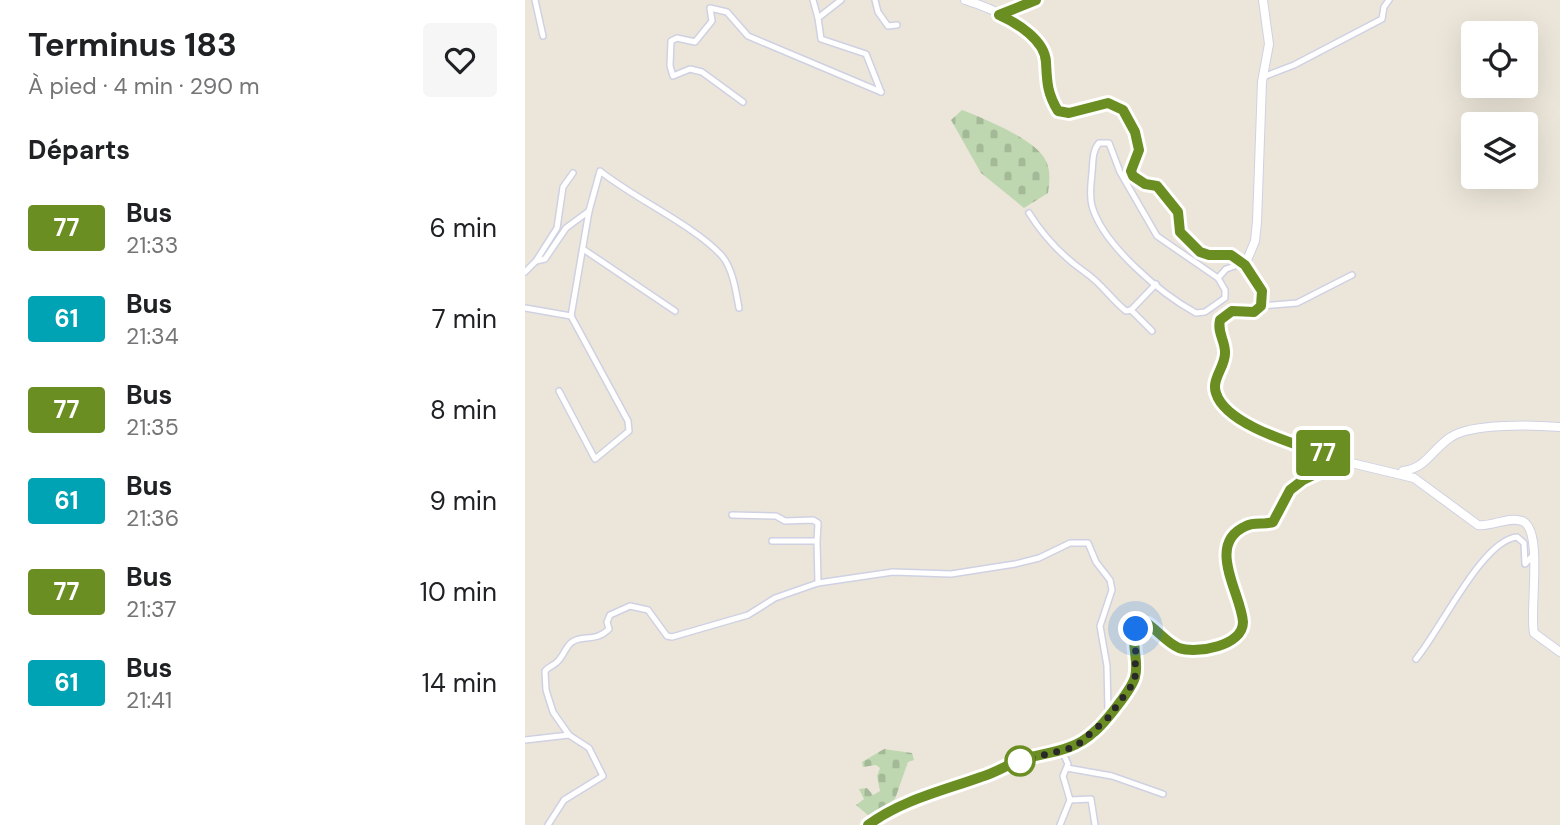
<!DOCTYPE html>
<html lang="fr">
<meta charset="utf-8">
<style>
body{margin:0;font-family:"DM Sans",sans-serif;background:#f6f6f6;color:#202124;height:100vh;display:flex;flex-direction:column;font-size:26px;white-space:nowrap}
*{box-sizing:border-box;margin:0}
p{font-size:23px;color:#757577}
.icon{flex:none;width:38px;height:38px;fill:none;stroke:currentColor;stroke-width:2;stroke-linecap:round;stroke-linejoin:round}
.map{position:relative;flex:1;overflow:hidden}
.drawer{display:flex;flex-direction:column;background:#fff;width:525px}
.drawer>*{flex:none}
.badge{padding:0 14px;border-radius:5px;font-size:24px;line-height:46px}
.buttons{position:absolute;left:936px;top:21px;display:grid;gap:14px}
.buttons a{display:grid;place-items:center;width:77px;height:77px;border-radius:7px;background:#fff;box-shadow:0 7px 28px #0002;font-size:35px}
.you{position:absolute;width:35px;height:35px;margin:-18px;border:5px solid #fff;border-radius:50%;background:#1a73e8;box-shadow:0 0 0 10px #1a73e833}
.map>.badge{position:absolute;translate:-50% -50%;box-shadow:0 0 0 4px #fff}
h2{padding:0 28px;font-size:26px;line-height:63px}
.round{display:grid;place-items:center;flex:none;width:74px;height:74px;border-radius:7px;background:#f6f6f6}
.head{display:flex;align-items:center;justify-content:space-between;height:119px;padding:0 28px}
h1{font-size:33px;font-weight:700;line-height:52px}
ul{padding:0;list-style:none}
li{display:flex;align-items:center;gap:21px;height:91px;padding:0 28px}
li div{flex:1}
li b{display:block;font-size:26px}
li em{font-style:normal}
li .badge{min-width:77px;font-weight:700;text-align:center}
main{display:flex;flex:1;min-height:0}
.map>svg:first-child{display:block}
.cemetery{fill:url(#cemetery-stones)}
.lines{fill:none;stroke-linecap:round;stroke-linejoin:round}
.street-casing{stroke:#cfd1e3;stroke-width:8}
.secondary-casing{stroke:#cfd1e3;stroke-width:10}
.street{stroke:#fff;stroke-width:5}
.secondary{stroke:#fff;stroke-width:8}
.line-casing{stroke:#fff;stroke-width:16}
.line{stroke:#6b8e23;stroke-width:10}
.walk{stroke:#292929;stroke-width:7;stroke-dasharray:0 12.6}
.stop-dot{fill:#fff;stroke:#6b8e23;stroke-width:3.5}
</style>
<main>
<section class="drawer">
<div class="head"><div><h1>Terminus 183</h1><p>À pied · 4 min · 290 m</p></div><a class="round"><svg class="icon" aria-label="heart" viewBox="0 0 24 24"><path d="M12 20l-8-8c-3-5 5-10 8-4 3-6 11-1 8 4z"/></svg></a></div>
<h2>Départs</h2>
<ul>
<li><span class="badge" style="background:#6b8e23;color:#fff">77</span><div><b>Bus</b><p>21:33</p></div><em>6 min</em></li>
<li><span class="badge" style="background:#00a3b4;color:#fff">61</span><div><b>Bus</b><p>21:34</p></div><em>7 min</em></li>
<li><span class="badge" style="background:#6b8e23;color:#fff">77</span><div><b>Bus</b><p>21:35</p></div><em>8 min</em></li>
<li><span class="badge" style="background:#00a3b4;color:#fff">61</span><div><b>Bus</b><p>21:36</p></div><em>9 min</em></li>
<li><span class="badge" style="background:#6b8e23;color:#fff">77</span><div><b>Bus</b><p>21:37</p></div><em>10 min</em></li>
<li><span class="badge" style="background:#00a3b4;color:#fff">61</span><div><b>Bus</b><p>21:41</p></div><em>14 min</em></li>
</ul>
</section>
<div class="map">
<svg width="1035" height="825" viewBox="0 0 1035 825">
<defs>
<pattern id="cemetery-stones" width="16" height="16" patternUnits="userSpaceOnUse" patternTransform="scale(1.75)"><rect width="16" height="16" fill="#bfd7b0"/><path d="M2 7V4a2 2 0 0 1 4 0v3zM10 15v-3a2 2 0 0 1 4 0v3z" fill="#a4b997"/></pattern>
</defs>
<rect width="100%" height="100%" fill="#ece6da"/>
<!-- cemetery -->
<g class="cemetery">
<path d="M437,110C458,118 506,138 518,156C526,167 525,180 523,193L499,208L456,173L426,120Z"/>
<polygon points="359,749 387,753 389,760 383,762 370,799 344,816 331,805 339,799 334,789 342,788 348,795 355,791 352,776 355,768 351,765 338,767 337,762"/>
</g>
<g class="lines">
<!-- street casing -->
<g class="street-casing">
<g id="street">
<polyline points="10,0 18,36"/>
<polyline points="288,0 293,18"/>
<polyline points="316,0 293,18 296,39 341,54 356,92"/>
<polyline points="350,0 353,12 363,26 372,25"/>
<polyline points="477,14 511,0"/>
<polyline points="738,77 769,65 857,19 859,7 864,0"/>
<polyline points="218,102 177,72 165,69 148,76 145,66 146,41 152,38 170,42 187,21 185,8 202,12 223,36 356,92"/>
<path d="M504,213C519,237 538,257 561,273C576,283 587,300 601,311L606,310"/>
<polyline points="58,249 150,311"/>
<polyline points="11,261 32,228 38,187 48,173"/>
<polyline points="0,272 11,261 20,259 41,228 64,211"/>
<path d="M693,278L632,236L595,172L584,143H574C567,151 568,163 567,173C566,185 564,194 567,206C578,245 636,294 671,313L680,312L700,298V290L693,278L701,269L716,264"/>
<polyline points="736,306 772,303 827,275"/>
<path d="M0,308L46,316L64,211L75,171C110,199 170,226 197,256C208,269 211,292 214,308"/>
<polyline points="627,331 606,310 631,284"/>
<polyline points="34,391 70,459 104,431 103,421 46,316"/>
<polyline points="207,515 251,516 260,521 288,520 293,523 292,541"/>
<polyline points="247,541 292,541 293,583"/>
<path d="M891,659C915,631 957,540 992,537L999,543L1000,564L1010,553"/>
<polyline points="0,740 44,735"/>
<polyline points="537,751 543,764 538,776 545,800 566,799 570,825"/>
<polyline points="542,768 587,776 638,794"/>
<path d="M23,825L39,800L78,776L64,748L44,735L28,712L21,690L20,671C23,667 30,665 33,661C39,655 41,646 47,642C58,634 70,643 84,629L82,622L85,615L105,606L123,610L142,636L147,637L223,615L250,598L293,583L368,572L426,574L490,564L514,558L545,543H563L571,562L585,580L587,590L575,626L582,666L583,711"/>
<polyline points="535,825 545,800"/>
</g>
</g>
<!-- secondary casing -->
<g class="secondary-casing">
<g id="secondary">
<path d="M440,0C466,8 516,29 521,59C521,65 519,70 520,76C521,89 526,100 533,111L544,113L583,103C612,118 618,142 606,171C612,184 623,180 632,187C656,205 650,236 676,252C685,258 693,252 703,254C722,258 748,295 729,312L707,311L695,320L694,333L701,350L690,385L691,394L702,410L762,442L818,461L889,478L953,525C967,527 983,516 997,521C1019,529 1004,610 1009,633L1035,652"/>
<polyline points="720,265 730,241 732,222 737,82 744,44 738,0"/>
<path d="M878,471C902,468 907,449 926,437C947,423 1009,425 1035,427"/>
<path d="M343,825C377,800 417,791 456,777C468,773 479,766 491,762C538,744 552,757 585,711C593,701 604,694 609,682C616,664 607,646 611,629L617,624L625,625L657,649C677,651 717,649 718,622C716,593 680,544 721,526C729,522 740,525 748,522L765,490L818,461"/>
</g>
</g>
<!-- street -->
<use href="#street" class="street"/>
<!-- secondary -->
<use href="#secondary" class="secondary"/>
</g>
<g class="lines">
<!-- line casing -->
<g class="line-casing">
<path id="line" d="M343,825C377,800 417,791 456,777C470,773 482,765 495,760C522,752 548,752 569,732C579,724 607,689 610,677C615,661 603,638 614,625L623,624C633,631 642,643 654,648C672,654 718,646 718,622C716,593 680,544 721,526C729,522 740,525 748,522L765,490L778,480L818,461C787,448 702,429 691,393C686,379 701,366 700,352C700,340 692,333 695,320L707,311L729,312L736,306L737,291L720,265L706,255H684L675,252L655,232L653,212L632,186L620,184L608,176L606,171L614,150L610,132L598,110L583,103L544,113L533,111C522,93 522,82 521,62C520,40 492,23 474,15L511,0"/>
</g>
<!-- line -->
<use href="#line" class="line"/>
<!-- walk -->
<polyline class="walk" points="495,761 550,747 582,719 610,681 611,629"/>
</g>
<!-- markers -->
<circle class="stop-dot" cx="495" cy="761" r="14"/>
</svg>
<div class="buttons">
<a><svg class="icon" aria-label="locate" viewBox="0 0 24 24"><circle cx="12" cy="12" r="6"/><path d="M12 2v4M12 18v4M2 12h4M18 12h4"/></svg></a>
<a><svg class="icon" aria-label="layers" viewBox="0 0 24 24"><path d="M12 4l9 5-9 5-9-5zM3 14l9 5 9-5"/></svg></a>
</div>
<div class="you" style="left:611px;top:629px"></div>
<b class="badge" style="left:798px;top:453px;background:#6b8e23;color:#fff">77</b>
</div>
</main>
